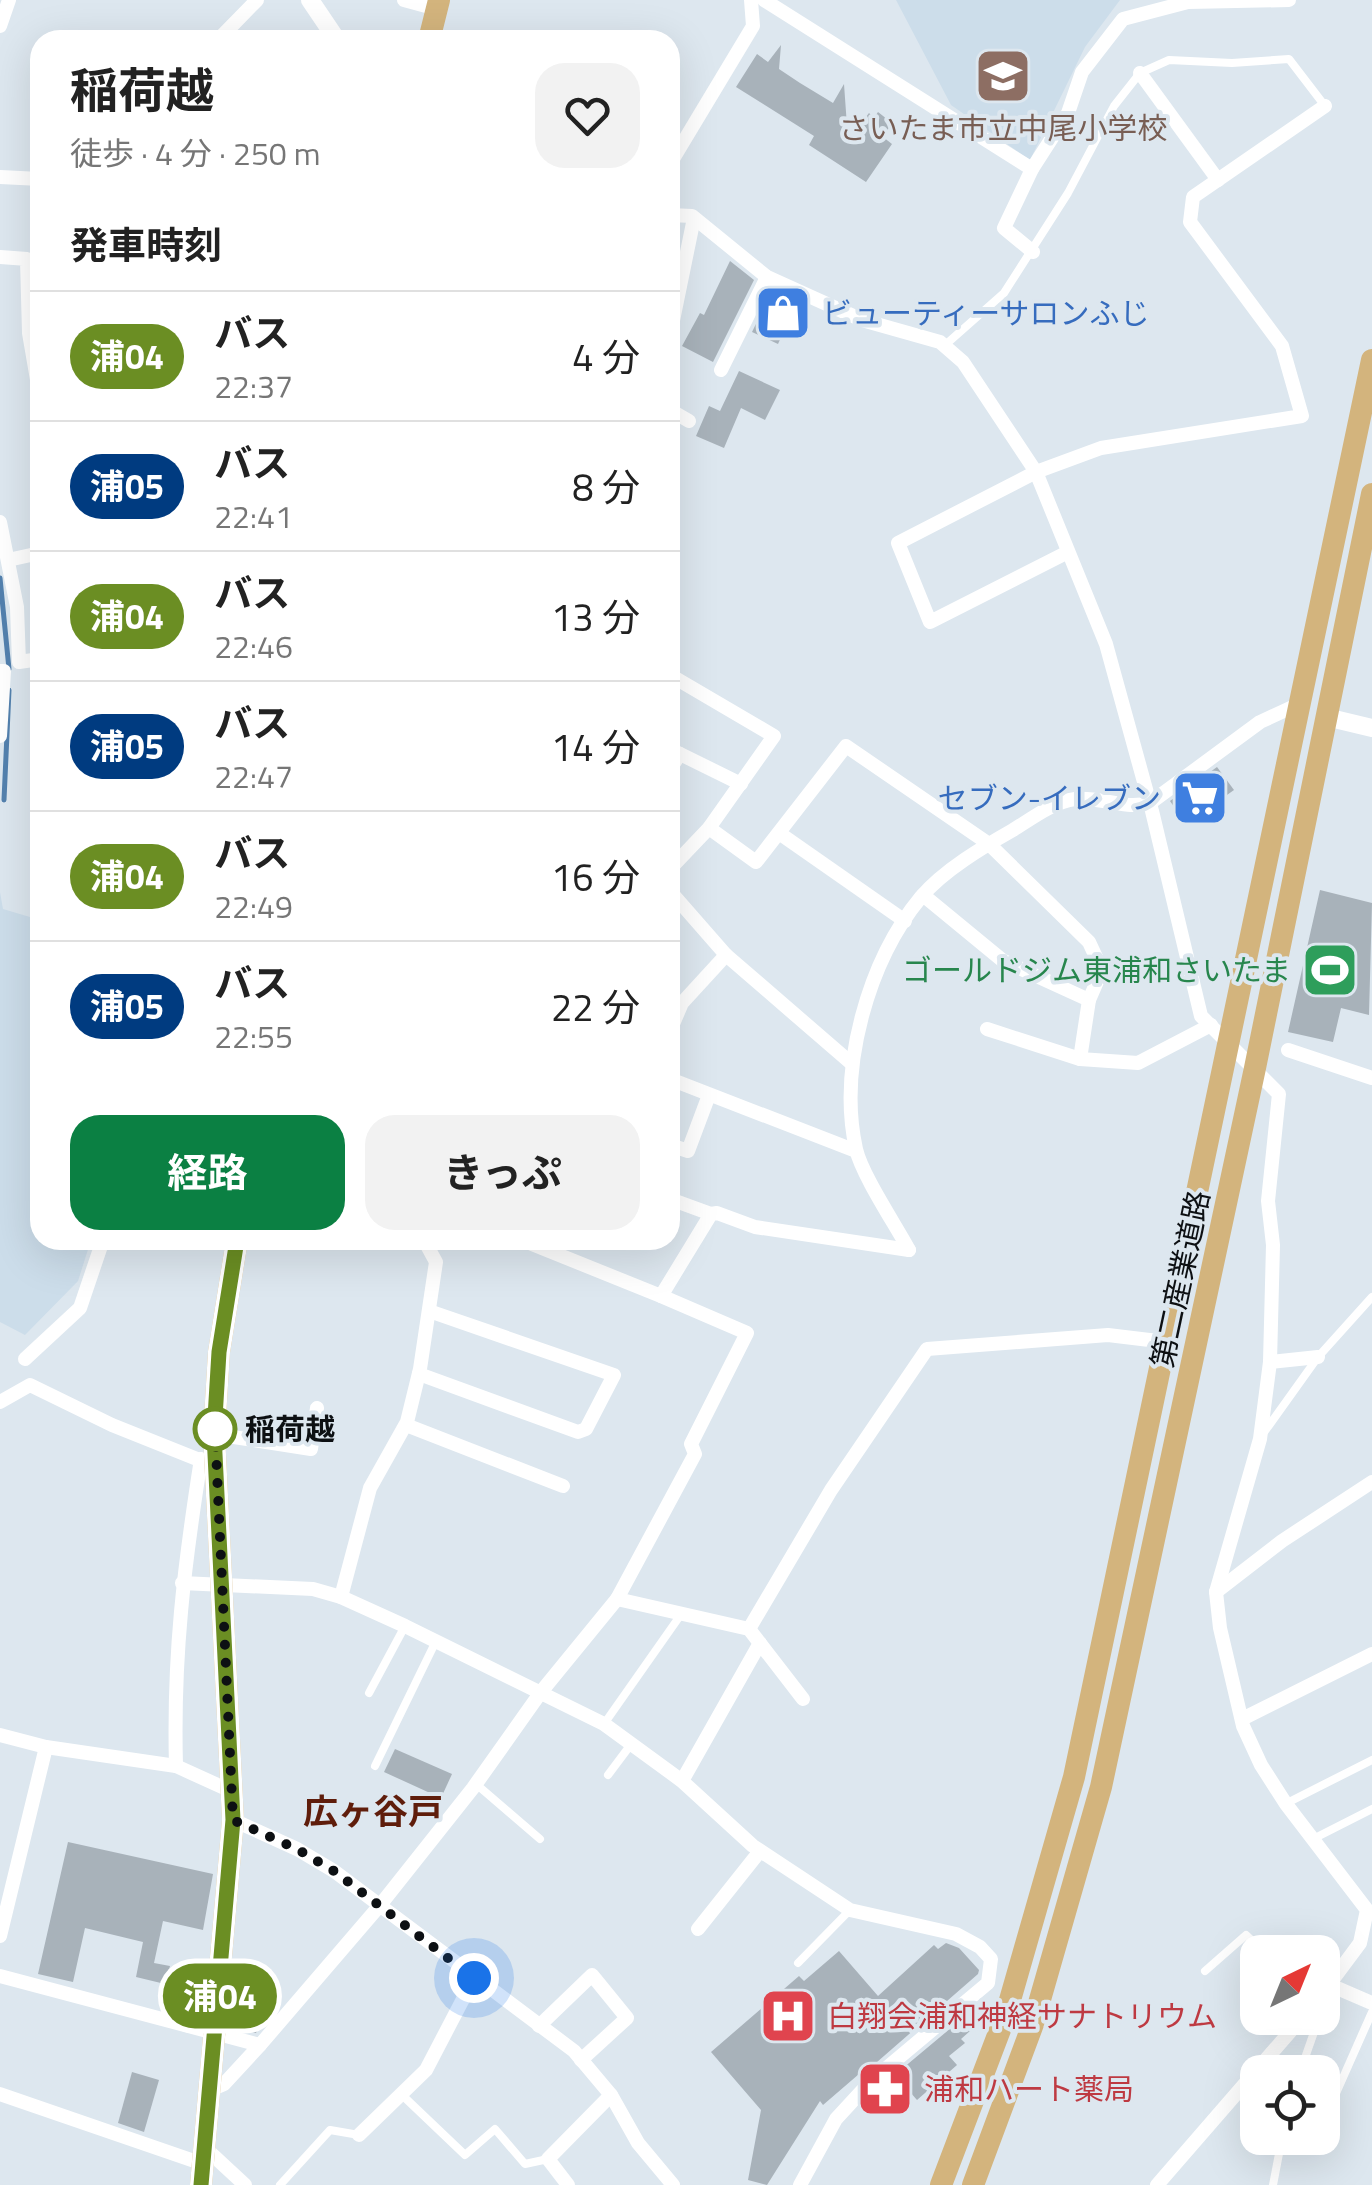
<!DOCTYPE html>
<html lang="ja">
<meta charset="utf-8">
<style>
body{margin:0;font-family:"Titillium Web","Noto Sans JP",sans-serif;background:#f2f2f2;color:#222;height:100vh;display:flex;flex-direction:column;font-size:38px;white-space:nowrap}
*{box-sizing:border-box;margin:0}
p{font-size:32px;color:#767676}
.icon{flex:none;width:55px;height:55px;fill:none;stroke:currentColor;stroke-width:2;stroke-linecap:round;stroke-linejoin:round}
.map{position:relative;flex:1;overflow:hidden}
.sheet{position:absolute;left:30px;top:30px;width:650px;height:1220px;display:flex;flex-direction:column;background:#fff;border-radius:30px;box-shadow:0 10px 40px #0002}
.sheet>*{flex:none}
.badge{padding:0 20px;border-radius:32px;font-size:35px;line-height:65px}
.needle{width:65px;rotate:43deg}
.buttons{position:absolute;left:1240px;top:1935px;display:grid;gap:20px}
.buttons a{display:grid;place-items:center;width:100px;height:100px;border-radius:20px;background:#fff;box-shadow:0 10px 40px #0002;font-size:50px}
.you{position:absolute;width:50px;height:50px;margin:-25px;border:8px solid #fff;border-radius:50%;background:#1a73e8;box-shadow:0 0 0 15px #1a73e833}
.map>.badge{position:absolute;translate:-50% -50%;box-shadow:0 0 0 5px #fff}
h2{padding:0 40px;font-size:38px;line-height:90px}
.round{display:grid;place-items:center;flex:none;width:105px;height:105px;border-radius:30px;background:#f2f2f2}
.headline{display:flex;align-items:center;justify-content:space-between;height:170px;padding:0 40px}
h1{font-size:48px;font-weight:700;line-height:75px}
.button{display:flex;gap:20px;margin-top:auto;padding:20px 40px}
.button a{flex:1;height:115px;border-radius:30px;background:#0b8043;color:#fff;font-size:40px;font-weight:700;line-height:115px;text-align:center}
.button a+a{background:#f2f2f2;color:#222}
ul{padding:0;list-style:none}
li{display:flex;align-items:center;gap:30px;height:130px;padding:0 40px;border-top:2px solid #e0e0e0}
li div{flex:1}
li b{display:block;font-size:38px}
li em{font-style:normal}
li .badge{min-width:110px;font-weight:700;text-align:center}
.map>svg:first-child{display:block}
.built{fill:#ccddea}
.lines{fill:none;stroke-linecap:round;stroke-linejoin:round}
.stream{stroke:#5381ae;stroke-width:5}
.building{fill:#a8b2ba}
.service{stroke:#fff;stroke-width:8}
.minor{stroke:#fff;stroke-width:14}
.tertiary{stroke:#fff;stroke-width:18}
.primary{stroke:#d3b47d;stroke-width:22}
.line-casing{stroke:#fff;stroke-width:22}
.line{stroke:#6b8e23;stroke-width:15}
.walk{stroke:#0d1013;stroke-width:10;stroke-dasharray:0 18}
.stop-dot{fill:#fff;stroke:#6b8e23;stroke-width:5}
.labels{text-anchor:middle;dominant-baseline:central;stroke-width:8;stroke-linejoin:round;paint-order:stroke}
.education-label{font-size:30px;fill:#785e54;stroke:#dde7ef}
.shop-label{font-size:30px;fill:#366cbe;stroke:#dde7ef;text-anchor:start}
.leisure-label{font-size:30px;fill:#27864d;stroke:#dde7ef;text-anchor:end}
.street-label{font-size:30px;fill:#0d1013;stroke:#dde7ef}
.stop-label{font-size:30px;font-weight:bold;fill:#0d1013;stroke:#dde7ef;text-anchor:start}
.health-label{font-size:30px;fill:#be3a42;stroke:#dde7ef;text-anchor:start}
.quarter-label{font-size:35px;font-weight:bold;fill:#5f1d0b;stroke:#dde7ef}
</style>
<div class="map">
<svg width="1372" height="2185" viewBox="0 0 1372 2185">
<rect width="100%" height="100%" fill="#dde7ef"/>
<!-- built -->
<g class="built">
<polygon points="896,0 1120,0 1085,47 1030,160 951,105"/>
<polygon points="0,892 3,909 40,920 40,1240 91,1240 78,1281 25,1335 0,1322"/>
</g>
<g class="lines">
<!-- stream -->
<g class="stream">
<polyline points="0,578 9,669"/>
<polyline points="4,800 9,690"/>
</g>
</g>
<!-- building -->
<g class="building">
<polygon points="781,45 779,69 800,83 833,103 844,84 848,140 869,113 874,118 878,112 892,123 883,137 892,144 866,182 809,145 814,136 736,87 757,54 768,62"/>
<polygon points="730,261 754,280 713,362 682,346 700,313 704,315"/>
<polygon points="772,291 797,302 778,344 752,332"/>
<polygon points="739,371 780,390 765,420 741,408 724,448 696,436 709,406 720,411"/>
<polygon points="1217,767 1234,790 1186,824 1170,801"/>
<polygon points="1320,890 1372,903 1369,1015 1341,1008 1333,1042 1288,1032"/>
<polygon points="395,1749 452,1774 441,1798 384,1772"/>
<polygon points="68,1842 213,1874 203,1930 163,1921 154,1963 170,1966 165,1984 136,1977 143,1942 85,1928 73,1982 38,1974"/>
<polygon points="946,1943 959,1948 979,1970 978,1974 861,2076 859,2074 823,2105 820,2101 767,2185 748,2180 761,2110 711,2052 799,1976 804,1981 839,1951 878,1996 934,1945 938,1949"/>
<polygon points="237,1988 271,1993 267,2020 262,2019 256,2033 232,2026"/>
<polygon points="976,2007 982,2015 976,2020 979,2023 961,2039 965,2043 949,2056 957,2065 917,2100 903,2084 884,2102 875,2092 878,2089"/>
<polygon points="132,2072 159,2080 144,2132 118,2123"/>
</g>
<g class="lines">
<!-- service -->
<g class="service">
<polyline points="944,346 1004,293 1068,193 1114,106 1140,73 1169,60 1232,63 1289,59 1325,106"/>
<polyline points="1265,1431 1318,1357 1372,1297"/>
<polyline points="369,1693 405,1626"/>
<polyline points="604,1724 682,1613"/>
<polyline points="375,1766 436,1641"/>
<polyline points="608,1775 632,1743"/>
<polyline points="476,1784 540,1839"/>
<polyline points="1287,1803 1372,1760"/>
<polyline points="1313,1839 1372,1809"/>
<polyline points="798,1963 850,1910"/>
<polyline points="1205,1971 1246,1935 1264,1952"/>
<polyline points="1300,2072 1319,2018"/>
<polyline points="401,2094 465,2155 495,2129 525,2164 548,2159"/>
<polyline points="1322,2105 1330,2107 1372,2012"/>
<polyline points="280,2185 330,2130 359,2135"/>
<polyline points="1273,2185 1282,2138"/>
</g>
<!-- minor -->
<g class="minor">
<polyline points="404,0 437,9"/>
<polyline points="764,0 1032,169 1068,113 1082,72 1123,19 1188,2 1289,0"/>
<polyline points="0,26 9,0"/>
<polyline points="218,40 257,0"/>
<polyline points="1140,73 1218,180"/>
<polyline points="670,164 753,26 751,0"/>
<polyline points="1032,169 1004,228 1033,252"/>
<polyline points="0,177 40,179"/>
<polyline points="670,215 692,216 767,277 862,320 940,342 963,362 1036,472 1106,644 1152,811 1201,1016 1279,1094 1268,1201 1273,1245 1270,1362 1318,1357"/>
<polyline points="0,257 27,259 29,333 40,397"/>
<polyline points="670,335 694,218"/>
<polyline points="721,370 767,277"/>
<polyline points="670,410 689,421"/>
<polyline points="0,522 17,607 19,662 40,659"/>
<polyline points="1068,552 930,622 898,543 1036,472 1101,448 1302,416 1282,346 1190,222 1193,197 1325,106"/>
<polyline points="8,560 40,553"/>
<polyline points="0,671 4,671 0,736"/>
<polyline points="670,675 774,736 709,828 670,869"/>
<polyline points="670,749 741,784"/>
<polyline points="670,769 680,754"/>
<polyline points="709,828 756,862 846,746 989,844 1089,942 1102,970 1089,1000 1080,1059"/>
<polyline points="779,833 905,921"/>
<polyline points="670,891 726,955 851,1063"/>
<polyline points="923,895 1002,960 1089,1000"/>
<polyline points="987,1029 1080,1059 1138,1063 1211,1025"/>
<polyline points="670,1031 682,1003 726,955"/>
<polyline points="1288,1050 1372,1078"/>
<polyline points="670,1079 856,1151"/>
<polyline points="670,1145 688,1151 709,1095"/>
<polyline points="670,1199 711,1214"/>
<polyline points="522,1240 661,1296"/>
<path d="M909,1250C895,1224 862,1175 856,1149C838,1068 868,961 921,897C944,870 983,847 1013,830C1031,819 1053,802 1075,799C1101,796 1121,810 1150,803L1260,722L1299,704"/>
<polyline points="25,1359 80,1308 103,1240"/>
<polyline points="1270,1362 1260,1439 1216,1592 1220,1628 1243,1726 1261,1765 1286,1804 1367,1910 1360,1943 1322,1994"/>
<polyline points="419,1374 578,1432 586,1429 614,1375 429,1311"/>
<polyline points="0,1402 30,1385 112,1425 207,1463"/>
<polyline points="406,1425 563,1486"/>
<polyline points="214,1434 311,1449 317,1408"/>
<polyline points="182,1583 313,1589 341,1597 405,1626 604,1724 682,1781 753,1846 850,1910 956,1934 980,1947 991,1959 988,1983 871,2081 836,2119 800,2185"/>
<polyline points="1216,1592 1282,1541 1372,1482"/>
<polyline points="341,1597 370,1488 407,1422 420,1369 436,1262 424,1240"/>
<polyline points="617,1599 749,1629 803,1699"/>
<polyline points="749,1629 831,1490 927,1349 1108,1335 1166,1342"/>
<polyline points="1242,1719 1372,1654"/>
<polyline points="0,1735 46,1747 176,1766 233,1792"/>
<path d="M176,1766C173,1656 184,1567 201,1459"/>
<polyline points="682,1781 760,1643"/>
<polyline points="233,1820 297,1849 334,1871 574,2051 611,2095 638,2143 673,2185"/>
<polyline points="698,1929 760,1851"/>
<polyline points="0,1936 46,1747"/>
<polyline points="0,1976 260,2045"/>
<polyline points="1330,1985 1372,2003"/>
<polyline points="539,2026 592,1975 627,2018 581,2060"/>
<polyline points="210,2090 224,2084 260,2045 381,1904 473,1788 541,1692 617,1599 695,1454 691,1444 747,1333 661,1296 711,1214 717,1213 755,1227 909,1250"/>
<polyline points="0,2094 203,2164"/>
<polyline points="359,2135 426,2070 474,1978"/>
<polyline points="204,2147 245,2185"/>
<polyline points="568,2185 548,2159 611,2095"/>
<polyline points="1157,2185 1302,2018"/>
</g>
<!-- tertiary -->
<g class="tertiary">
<polyline points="310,0 337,40"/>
<polyline points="1326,717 1372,728"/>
</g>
<!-- primary -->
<g class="primary">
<polyline points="429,40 439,0"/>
<polyline points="201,2185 233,1820 214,1434 219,1352 237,1240"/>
<polyline points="941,2185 1006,2014 1074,1777 1372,360"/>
<polyline points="973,2185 1033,2024 1101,1787 1255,1068 1372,494"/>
</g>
</g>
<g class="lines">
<!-- line casing -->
<g class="line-casing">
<polyline id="line" points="201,2185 233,1820 214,1434 219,1352 237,1240"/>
</g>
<!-- line -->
<use href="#line" class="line"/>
<!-- walk -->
<polyline class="walk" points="215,1429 233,1820 297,1849 334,1871 474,1978"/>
</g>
<!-- icons -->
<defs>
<g id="school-square" transform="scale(2.875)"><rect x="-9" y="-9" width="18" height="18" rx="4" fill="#8d6e63" stroke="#dde7ef"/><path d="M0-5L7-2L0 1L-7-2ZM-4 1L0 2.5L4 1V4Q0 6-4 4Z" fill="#fff"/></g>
<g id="shop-square" transform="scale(2.875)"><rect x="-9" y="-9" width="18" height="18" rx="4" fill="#3f7fe0" stroke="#dde7ef"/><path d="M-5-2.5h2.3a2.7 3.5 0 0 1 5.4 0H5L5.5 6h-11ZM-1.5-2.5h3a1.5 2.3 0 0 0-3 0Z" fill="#fff"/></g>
<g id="supermarket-square" transform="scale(2.875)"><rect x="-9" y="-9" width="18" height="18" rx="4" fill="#3f7fe0" stroke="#dde7ef"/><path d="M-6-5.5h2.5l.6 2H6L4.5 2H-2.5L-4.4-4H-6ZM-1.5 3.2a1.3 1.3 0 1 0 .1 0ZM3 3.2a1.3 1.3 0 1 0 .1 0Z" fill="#fff"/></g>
<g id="stadium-square" transform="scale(2.875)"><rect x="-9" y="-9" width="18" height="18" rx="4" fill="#2e9e5b" stroke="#dde7ef"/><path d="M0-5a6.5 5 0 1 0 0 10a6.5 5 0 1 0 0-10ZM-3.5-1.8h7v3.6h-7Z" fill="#fff"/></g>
<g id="hospital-square" transform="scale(2.875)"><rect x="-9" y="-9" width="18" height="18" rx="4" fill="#e0444e" stroke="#dde7ef"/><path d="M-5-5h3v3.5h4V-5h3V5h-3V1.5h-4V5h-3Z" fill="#fff"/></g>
<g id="pharmacy-square" transform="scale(2.875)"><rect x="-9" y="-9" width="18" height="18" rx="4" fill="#e0444e" stroke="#dde7ef"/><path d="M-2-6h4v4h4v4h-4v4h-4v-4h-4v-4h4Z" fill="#fff"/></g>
</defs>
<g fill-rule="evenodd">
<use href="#school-square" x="1003" y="76"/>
<use href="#shop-square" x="783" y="313"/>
<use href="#supermarket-square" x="1200" y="798"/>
<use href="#stadium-square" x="1330" y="970"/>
<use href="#hospital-square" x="788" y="2016"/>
<use href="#pharmacy-square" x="885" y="2089"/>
</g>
<!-- markers -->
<circle class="stop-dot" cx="215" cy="1429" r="20"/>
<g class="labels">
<!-- education labels -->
<g class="education-label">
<text x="1003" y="128">さいたま市立中尾小学校</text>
</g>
<!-- shop labels -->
<g class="shop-label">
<text x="822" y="313">ビューティーサロンふじ</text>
<text x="1161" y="798" text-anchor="end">セブン-イレブン</text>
</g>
<!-- leisure labels -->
<g class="leisure-label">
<text x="1291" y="970">ゴールドジム東浦和さいたま</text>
</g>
<!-- street labels -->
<g class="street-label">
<text transform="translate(1180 1279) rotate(-78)">第二産業道路</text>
</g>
<!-- stop labels -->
<g class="stop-label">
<text x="245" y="1429">稲荷越</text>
</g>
<!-- health labels -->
<g class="health-label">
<text x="827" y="2016">白翔会浦和神経サナトリウム</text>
<text x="924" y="2089">浦和ハート薬局</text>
</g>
<!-- quarter labels -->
<g class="quarter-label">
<text x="373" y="1811">広ヶ谷戸</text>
</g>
</g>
</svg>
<div class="buttons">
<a><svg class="needle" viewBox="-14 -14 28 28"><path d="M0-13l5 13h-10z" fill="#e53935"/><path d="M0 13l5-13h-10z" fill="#767676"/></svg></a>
<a><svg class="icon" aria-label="locate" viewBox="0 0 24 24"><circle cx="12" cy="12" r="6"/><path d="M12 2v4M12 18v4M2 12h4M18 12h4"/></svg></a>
</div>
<div class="you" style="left:474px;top:1978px"></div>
<b class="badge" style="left:220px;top:1996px;background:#6b8e23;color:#fff">浦04</b>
<section class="sheet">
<div class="headline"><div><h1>稲荷越</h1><p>徒歩 · 4 分 · 250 m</p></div><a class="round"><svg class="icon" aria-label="heart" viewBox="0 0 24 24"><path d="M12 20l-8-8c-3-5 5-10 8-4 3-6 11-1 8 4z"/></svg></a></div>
<h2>発車時刻</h2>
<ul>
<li><span class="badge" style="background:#6b8e23;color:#fff">浦04</span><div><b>バス</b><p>22:37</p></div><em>4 分</em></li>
<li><span class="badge" style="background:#003b80;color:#fff">浦05</span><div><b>バス</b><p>22:41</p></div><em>8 分</em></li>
<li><span class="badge" style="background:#6b8e23;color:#fff">浦04</span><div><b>バス</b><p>22:46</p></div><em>13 分</em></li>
<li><span class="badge" style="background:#003b80;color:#fff">浦05</span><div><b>バス</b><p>22:47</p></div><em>14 分</em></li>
<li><span class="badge" style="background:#6b8e23;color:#fff">浦04</span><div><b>バス</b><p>22:49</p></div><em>16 分</em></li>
<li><span class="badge" style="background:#003b80;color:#fff">浦05</span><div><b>バス</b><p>22:55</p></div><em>22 分</em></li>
</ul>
<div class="button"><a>経路</a><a>きっぷ</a></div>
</section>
</div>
